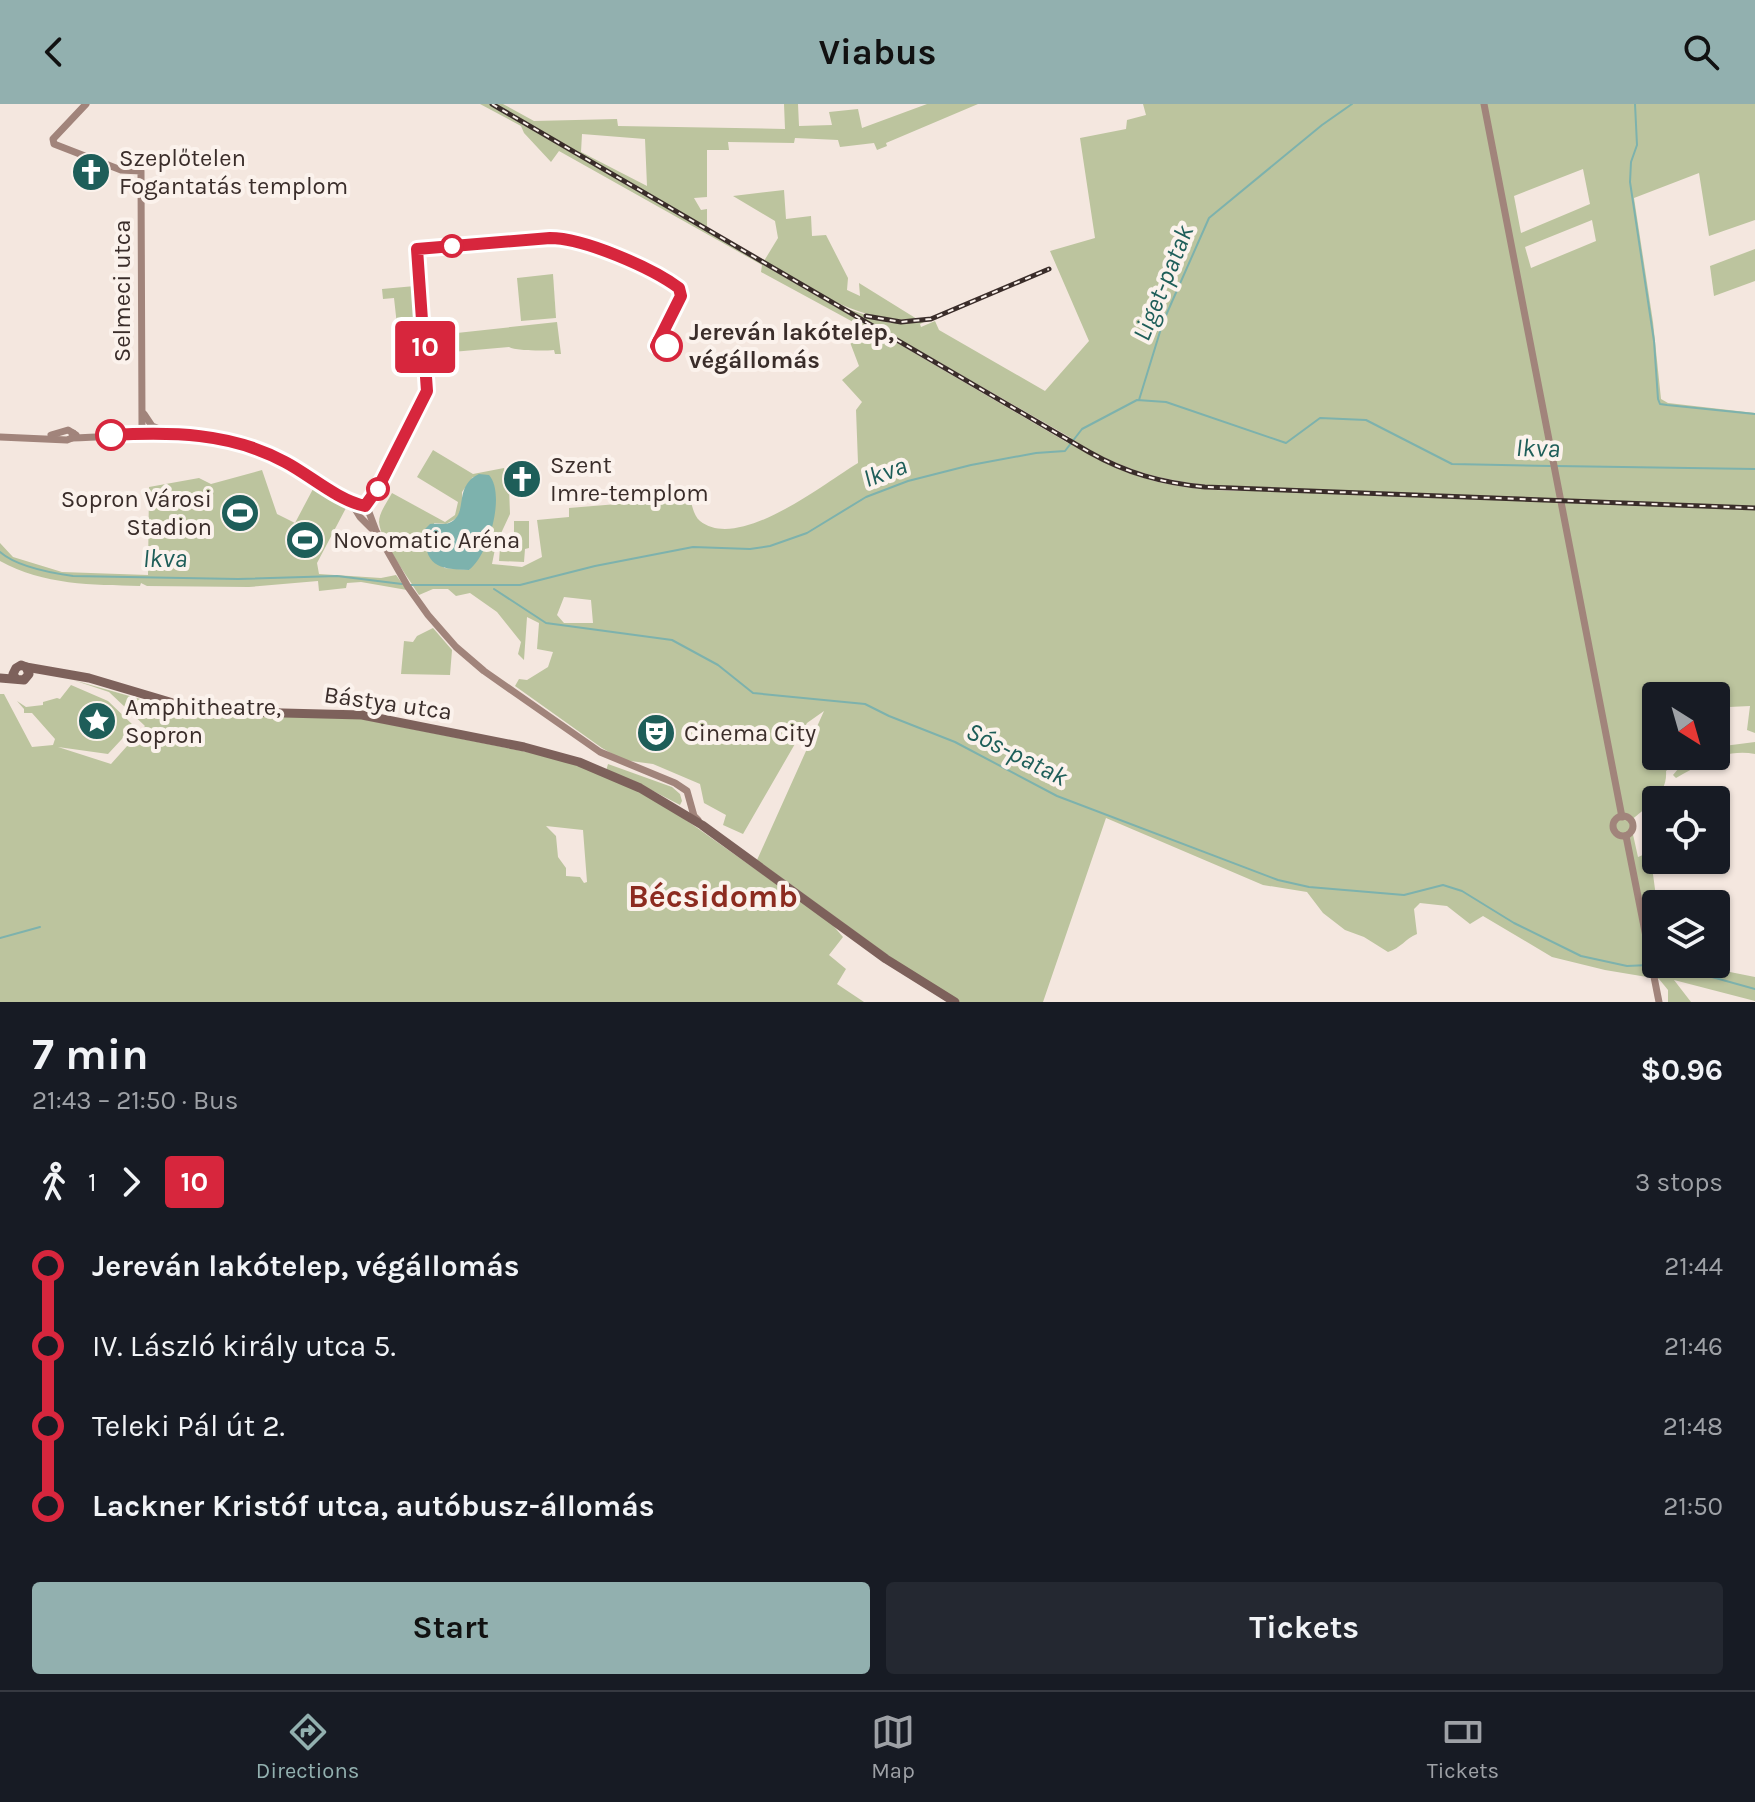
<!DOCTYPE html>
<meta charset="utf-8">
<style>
body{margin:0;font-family:Karla,sans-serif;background:#242831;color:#f1f3f6;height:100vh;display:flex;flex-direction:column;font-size:30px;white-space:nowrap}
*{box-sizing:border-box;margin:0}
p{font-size:26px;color:#9ea1a6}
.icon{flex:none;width:44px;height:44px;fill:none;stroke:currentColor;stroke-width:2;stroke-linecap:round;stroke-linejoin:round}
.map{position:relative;height:898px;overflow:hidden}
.details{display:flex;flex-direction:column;background:#171b24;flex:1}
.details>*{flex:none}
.badge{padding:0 16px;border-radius:6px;font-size:28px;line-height:52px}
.needle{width:52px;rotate:143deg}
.controls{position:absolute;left:1642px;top:578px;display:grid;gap:16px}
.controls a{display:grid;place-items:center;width:88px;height:88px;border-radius:8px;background:#171b24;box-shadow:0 2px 6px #0004;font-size:40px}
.map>.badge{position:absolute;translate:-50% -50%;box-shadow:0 0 0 4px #fff}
.legs{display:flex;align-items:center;gap:12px;height:88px;padding:0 32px;font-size:26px}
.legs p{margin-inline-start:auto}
.head{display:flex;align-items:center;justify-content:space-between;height:136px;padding:0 32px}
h1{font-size:44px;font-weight:700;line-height:60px}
.primary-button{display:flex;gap:16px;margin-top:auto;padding:16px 32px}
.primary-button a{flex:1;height:92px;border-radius:8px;background:#92b0af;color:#111;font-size:32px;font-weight:700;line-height:92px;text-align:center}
.primary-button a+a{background:#242831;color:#f1f3f6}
ul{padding:0 32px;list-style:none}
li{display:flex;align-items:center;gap:28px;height:80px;font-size:30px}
li i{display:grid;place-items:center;width:12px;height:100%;margin:0 10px;background:currentColor}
li i::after{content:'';width:20px;height:20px;margin:-10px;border:6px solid;border-radius:50%;background:#171b24}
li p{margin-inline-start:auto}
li:first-child i{background:linear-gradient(#0000 50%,currentColor 0)}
li:last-child i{background:linear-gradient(currentColor 50%,#0000 0)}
header{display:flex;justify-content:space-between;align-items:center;height:104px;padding:0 32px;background:#92b0af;color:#111;font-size:36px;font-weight:700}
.tab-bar{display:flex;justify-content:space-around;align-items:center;height:112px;border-top:2px solid #363941;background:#171b24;font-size:22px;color:#9ea1a6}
.tab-bar a{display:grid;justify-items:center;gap:4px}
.tab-bar .selected{color:#92b0af}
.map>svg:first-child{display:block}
.green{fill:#bcc49e;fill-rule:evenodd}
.water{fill:#7db2ad}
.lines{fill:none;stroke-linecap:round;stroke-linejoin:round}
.stream{stroke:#7db2ad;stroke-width:2}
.secondary{stroke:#a1847b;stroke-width:7}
.primary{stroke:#7d615b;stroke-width:9}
.rail-casing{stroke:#3a2d2a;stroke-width:5}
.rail{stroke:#fbf2ec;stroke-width:2;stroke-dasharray:6;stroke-linecap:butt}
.line-1-casing{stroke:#fff;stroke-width:18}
.line-1{stroke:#d7263d;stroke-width:12}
.stop-1-dot{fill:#fff;stroke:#d7263d;stroke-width:4}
.labels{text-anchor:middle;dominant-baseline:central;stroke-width:8;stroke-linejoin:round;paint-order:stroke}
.poi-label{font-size:24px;fill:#3a2d2a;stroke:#fbf2ec;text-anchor:start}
.street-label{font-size:24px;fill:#3a2d2a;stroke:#fbf2ec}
.stop-label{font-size:24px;font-weight:bold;fill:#3a2d2a;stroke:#fbf2ec;text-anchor:start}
.water-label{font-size:26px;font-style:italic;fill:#1e5e59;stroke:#fbf2ec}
.district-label{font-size:32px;font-weight:bold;fill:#8c2b20;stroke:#fbf2ec}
</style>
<header><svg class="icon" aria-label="back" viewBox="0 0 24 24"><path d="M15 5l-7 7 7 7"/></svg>Viabus<svg class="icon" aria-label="search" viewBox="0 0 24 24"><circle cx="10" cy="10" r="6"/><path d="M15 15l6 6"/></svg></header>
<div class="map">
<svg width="1755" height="898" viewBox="0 0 1755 898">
<rect width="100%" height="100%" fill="#f4e7df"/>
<!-- green -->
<g class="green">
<path d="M480,0H489L1068,339L1071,334L845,204L890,219L926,217L920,220L921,223L935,217L939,226L1045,287L1089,237L1050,147L1095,134L1080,34L1126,25L1127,16L1146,11L1143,0H1755V116L1709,132L1699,69L1634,94L1653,218L1661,295L1668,299L1755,309V629L1747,626L1750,602L1729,603V585L1719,584L1716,618V592H1656V652H1683L1666,667C1668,691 1645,704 1630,717L1638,753L1650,748L1657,800L1656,860H1716V854L1730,868L1755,873V897L1674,876L1691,898H1668V886L1659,875L1605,866L1552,853L1483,812L1470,820L1447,802L1420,799L1414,805L1417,830C1405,835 1401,844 1388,848L1364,833L1345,826L1323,809L1307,788L1263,781L1106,714L1043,898H960L918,873L757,756L824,607L807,619L743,730L723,721L726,711L704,699L700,680L653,660L623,656L602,644L515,582L519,575L527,576L548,563L553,548L537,545L539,519L527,513L524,556L518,550L521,538L497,508L470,489L456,492L448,485H433L419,491C408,473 380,436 379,418C379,408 388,397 392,389L445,418L455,411L458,398L417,373L433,346L473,370L504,364L509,383L510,410L496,440L492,460L522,463L542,453L537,416L569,413V404L690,394C692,402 694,412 700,417C739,448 823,380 858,359L856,306L862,298L842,276L859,262L848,233L855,219L761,168L762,161L559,47L551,58L524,29L521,22ZM1583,65L1590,100L1521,129L1514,92ZM1592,116L1596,137L1531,164L1525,143ZM1076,338C1132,372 1179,381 1244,383V387C1177,386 1131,377 1073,341ZM473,373L493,379C496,413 490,438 469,466L444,464L434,419L446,420L457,414L462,404V388ZM564,493L591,496L593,519H564L557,511Z"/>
<path d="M495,0H503L534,17L617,15L618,22L785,25L784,0H798L799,22L832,21L829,8L858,5L862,24L927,0H978L886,39L887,42L877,46L874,39L840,43L838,36L795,34L794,39L728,38L729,46H707V93L694,94L701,106L707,105V124ZM582,30L645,35L647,82L581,48Z"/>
<path d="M784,86L786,115L811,112L812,132L826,131L848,174L847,186L860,192L859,179L917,215C861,221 810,184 764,157L778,134L775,117L733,92Z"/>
<polygon points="1755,145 1755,177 1714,192 1710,162"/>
<polygon points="553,170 556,214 521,217 517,174"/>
<polygon points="415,182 419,228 398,230 394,194 383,195 382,185"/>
<path d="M557,218L561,250H555L554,246C545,247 516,247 509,243L452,248L450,251L430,255L429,232Z"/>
<path d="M262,366L277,410L295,419L313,385L346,404L317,459L319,470L381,474L396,471L407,486L361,478L347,479L346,484L319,487L318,477L249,483L147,482L141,479L140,482C92,481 44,481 0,457V439L13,453L62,468L148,471L149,383L199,374L211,380Z"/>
<polygon points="514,417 529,417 529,444 525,445 524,458 499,457 500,444 514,444"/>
<polygon points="433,524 452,546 450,571 401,570 404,537 413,538 417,532"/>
<path d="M73,576L186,608L342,611L552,653L611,673L662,699L830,818L843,833L829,851L846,865L837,880L864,898H0V590H4L32,643L53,641L55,635L32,609H24V605L17,597L26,603L43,601V598L57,594L60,595L71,581L108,597L134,622L108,650L58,643L111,660L145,622L109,588ZM546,722L583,726L587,778L584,779L580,773L566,772V764L558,753L556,732Z"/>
<path d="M1755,638V650C1726,644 1701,660 1676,674L1673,671C1686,655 1696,652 1716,652V643Z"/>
<polygon points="608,660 672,683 680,690 682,697 680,701 634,677 606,667"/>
</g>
<!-- water -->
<path class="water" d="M479,370L489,371C506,390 489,451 469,466C437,465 425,462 424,426L430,420C436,419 443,421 449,419C470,410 452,383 479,370Z"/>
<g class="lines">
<!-- stream -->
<g class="stream">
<polyline points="1635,0 1637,41 1631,58 1630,78 1654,237 1658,295 1660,300 1667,301 1755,310"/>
<polyline points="1139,296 1163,218 1209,114 1322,21 1352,0"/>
<polyline points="1556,362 1755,365"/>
<path d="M0,448C17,463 51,469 73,472L238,475L337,472L402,480"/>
<polyline points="408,481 520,481 595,462 693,443 750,445 770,442 807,429 866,393 908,377 971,361 1036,349 1065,347 1082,325 1137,296 1166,298 1286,339 1320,314 1366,316 1452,360 1550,362"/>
<polyline points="494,485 546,519 672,536 718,561 753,589 865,600 889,612 955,638 1057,692 1278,776 1309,783 1404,791 1443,781 1462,787 1514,819 1581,852 1627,862 1649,861"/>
<polyline points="0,834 40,823"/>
<polyline points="1656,861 1676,863 1755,885"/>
</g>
<!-- secondary -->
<g class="secondary">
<polyline points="86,0 53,35 54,40 121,66 141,67 142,321"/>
<polyline points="1484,0 1622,713"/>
<polyline points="144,310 152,322 164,327"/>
<polyline points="51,331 68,326 76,331"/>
<polyline points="0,333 67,336 72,334 73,329"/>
<path d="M72,334C137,333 203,320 265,348C299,363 331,393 367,403L376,427L408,483L428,511L456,543L484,567L600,648L675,679L687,687L694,712L698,716"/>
<polyline points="352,400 360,413 371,424"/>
<circle cx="1623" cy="722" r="10"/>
<polyline points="1626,732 1659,898"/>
</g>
<!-- primary -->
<g class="primary">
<polyline points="26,563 89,574 200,607 362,611 524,643 579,658 640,684 702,721 886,855 955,898"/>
<polyline points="0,574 24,576 29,570 26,563 21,561 16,564 13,570 16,575"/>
</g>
<!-- rail casing -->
<g class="rail-casing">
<g id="rail">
<path d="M492,0L1089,348C1126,369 1162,379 1205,383L1755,404"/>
<polyline points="866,212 901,218 931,215 1049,165"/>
</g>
</g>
<!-- rail -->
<use href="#rail" class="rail"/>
</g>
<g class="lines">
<!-- line-1 casing -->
<g class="line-1-casing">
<path id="line-1" d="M111,331C171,328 230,328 285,358C310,371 337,396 365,402L378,384L427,287L417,145L550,134C584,134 652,164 679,184L681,192L656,242H667"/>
</g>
<!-- line-1 -->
<use href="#line-1" class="line-1"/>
</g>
<!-- icons -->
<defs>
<g id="church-disc" transform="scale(2)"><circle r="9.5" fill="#1e5e59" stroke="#fbf2ec"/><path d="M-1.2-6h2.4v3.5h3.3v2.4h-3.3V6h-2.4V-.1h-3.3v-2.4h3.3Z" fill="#fff"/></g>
<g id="stadium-disc" transform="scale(2)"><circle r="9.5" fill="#1e5e59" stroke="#fbf2ec"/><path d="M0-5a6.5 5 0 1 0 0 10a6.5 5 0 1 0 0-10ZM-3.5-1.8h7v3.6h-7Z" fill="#fff"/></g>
<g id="sight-disc" transform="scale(2)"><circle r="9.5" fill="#1e5e59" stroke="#fbf2ec"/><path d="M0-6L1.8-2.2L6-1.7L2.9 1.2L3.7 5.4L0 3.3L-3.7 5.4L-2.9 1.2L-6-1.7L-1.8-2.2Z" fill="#fff"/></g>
<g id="theatre-disc" transform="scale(2)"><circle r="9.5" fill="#1e5e59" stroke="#fbf2ec"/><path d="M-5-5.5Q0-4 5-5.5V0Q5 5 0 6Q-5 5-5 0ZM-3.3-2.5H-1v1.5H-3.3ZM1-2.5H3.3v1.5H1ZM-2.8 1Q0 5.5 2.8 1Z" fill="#fff"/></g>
</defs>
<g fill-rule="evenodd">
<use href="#church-disc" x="91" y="68"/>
<use href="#church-disc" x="522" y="375"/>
<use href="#stadium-disc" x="240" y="409"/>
<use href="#stadium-disc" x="305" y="436"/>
<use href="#sight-disc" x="97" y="617"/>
<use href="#theatre-disc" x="656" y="629"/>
</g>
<!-- markers -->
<g class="stop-1-dot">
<circle cx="452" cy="142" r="10"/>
<circle cx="667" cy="242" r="14"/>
<circle cx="111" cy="331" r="14"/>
<circle cx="378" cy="385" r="10"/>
</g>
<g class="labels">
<!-- poi labels -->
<g class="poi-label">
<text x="119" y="54">Szeplőtelen<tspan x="119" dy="28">Fogantatás templom</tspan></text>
<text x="550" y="361">Szent<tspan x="550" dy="28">Imre-templom</tspan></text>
<text x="212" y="395" text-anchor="end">Sopron Városi<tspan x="212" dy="28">Stadion</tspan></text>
<text x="333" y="436">Novomatic Aréna</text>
<text x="125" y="603">Amphitheatre,<tspan x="125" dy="28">Sopron</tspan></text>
<text x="684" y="629">Cinema City</text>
</g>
<!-- street labels -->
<g class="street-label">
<text transform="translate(122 187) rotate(-90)">Selmeci utca</text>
<text transform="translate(388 599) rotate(8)">Bástya utca</text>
</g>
<!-- stop labels -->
<g class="stop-label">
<text x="689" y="228">Jereván lakótelep,<tspan x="689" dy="28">végállomás</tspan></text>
</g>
<!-- water labels -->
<g class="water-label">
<text transform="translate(1163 179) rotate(-68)">Liget-patak</text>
<text transform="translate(1538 344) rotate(1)">Ikva</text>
<text transform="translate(885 368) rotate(-20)">Ikva</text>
<text x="165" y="454">Ikva</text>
<text transform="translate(1017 650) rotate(27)">Sós-patak</text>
</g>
<!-- district labels -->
<g class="district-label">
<text x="713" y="792">Bécsidomb</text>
</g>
</g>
</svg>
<div class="controls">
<a><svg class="needle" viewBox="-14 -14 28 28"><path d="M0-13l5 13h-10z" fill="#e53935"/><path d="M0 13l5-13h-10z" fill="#9ea1a6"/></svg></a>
<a><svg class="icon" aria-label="locate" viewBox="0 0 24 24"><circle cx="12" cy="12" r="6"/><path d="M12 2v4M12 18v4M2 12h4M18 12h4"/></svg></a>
<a><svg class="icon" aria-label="layers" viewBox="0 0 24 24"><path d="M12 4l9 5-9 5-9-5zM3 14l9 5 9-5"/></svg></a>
</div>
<b class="badge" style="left:425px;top:243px;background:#d7263d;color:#fff">10</b>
</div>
<section class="details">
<div class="head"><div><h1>7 min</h1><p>21:43 – 21:50 · Bus</p></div><b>$0.96</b></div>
<div class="legs"><svg class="icon" aria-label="walk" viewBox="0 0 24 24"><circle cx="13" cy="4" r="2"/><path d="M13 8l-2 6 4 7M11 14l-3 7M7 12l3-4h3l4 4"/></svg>1<svg class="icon" aria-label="forward" viewBox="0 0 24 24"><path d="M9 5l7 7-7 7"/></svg><b class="badge" style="background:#d7263d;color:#fff">10</b><p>3 stops</p></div>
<ul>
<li><i style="color:#d7263d"></i><b>Jereván lakótelep, végállomás</b><p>21:44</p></li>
<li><i style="color:#d7263d"></i><span>IV. László király utca 5.</span><p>21:46</p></li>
<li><i style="color:#d7263d"></i><span>Teleki Pál út 2.</span><p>21:48</p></li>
<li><i style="color:#d7263d"></i><b>Lackner Kristóf utca, autóbusz-állomás</b><p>21:50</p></li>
</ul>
<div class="primary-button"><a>Start</a><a>Tickets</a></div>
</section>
<nav class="tab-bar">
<a class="selected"><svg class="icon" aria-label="directions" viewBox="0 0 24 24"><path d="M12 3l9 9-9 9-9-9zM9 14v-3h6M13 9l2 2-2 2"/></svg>Directions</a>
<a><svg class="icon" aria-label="map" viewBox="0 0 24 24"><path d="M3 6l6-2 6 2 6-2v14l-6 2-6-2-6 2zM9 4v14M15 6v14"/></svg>Map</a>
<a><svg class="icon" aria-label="tickets" viewBox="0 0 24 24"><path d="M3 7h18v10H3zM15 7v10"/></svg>Tickets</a>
</nav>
